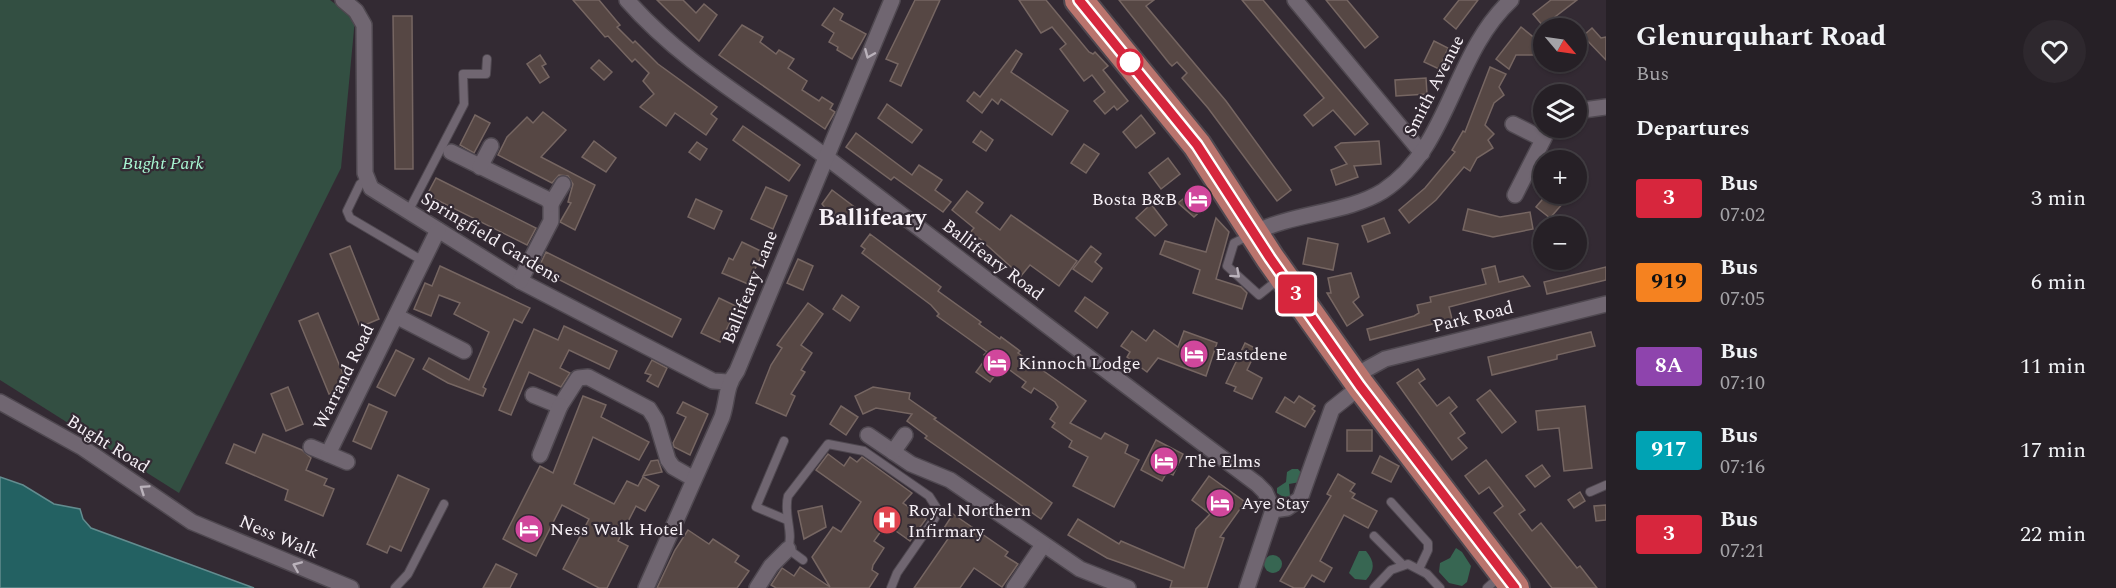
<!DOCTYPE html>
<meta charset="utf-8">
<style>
body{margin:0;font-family:Spectral,serif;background:#2e282e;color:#f1f3f6;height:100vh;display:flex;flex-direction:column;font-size:22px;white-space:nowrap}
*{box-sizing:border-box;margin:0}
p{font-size:20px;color:#a4a3a7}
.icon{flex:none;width:33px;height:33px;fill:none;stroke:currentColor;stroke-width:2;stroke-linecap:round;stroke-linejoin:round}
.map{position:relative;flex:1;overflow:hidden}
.drawer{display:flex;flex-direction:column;background:#262026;width:510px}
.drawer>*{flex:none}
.badge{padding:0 12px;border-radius:4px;font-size:21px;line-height:39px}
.needle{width:39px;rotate:119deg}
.tools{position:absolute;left:1533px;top:18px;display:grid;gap:12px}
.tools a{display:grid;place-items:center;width:54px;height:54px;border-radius:50%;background:#262026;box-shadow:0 2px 4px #0004,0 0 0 2px #423e43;font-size:30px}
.map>.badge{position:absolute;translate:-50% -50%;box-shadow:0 0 0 3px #fff}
h2{padding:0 30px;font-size:22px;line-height:54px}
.round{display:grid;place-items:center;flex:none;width:63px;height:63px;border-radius:32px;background:#2e282e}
.summary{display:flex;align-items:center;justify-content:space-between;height:102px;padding:0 30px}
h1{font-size:28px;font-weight:700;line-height:45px}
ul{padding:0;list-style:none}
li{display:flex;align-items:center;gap:18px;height:84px;padding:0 30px}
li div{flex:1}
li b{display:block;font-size:22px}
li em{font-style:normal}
li .badge{min-width:66px;font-weight:700;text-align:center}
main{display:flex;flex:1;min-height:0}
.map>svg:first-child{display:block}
.green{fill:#334f42}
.forest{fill:#376652}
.water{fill:#236162;stroke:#638c8f;stroke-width:1.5}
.building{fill:#564744;stroke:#766662;stroke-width:1.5}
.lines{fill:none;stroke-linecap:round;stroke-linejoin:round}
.lane-casing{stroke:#4f4850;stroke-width:10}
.street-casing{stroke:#4f4850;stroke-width:18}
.highway-casing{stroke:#4f4850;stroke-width:32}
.lane{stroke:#706671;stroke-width:8}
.street{stroke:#706671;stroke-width:15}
.highway{stroke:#ba746d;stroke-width:28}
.oneway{stroke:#bab2bb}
.line-casing{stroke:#fff;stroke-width:14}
.line{stroke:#d7263d;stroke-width:9}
.stop-dot{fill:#fff;stroke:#d7263d;stroke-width:3}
.labels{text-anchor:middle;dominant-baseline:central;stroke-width:4.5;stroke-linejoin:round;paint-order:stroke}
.street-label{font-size:18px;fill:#f7f1f7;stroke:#332a33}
.park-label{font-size:18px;font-style:italic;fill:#a8f6d2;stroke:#332a33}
.poi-label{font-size:18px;fill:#f7f1f7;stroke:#332a33;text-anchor:start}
.district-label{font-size:24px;font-weight:bold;fill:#f7f1f7;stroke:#332a33}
</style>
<main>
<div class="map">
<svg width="1606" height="588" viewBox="0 0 1606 588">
<rect width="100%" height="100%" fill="#332a33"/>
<!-- green -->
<polygon class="green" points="0,0 330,0 355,19 341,168 179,493 0,380"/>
<!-- forest -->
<g class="forest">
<polygon points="1292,469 1298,469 1303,475 1300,482 1289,484 1290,496 1283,497 1277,493 1277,488 1286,482 1287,472"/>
<polygon points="1456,548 1462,552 1471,566 1467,582 1462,586 1449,583 1439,572 1440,563 1450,558"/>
<path d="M1359,551H1366C1375,562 1375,570 1366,580L1355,579L1349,573Z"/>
<circle cx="1273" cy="564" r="9"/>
</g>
<!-- water -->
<polygon class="water" points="0,477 23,485 54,504 80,509 83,519 91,528 254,588 0,588"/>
<!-- building -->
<g class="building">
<polygon points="573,0 599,0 620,25 617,27 633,43 635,41 658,64 717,107 711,114 717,119 706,135 675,113 666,126 640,107 654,94 643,81 649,73 635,59 632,62 608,36 605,37"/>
<polygon points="657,0 683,0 696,13 704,4 717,15 699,41"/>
<polygon points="915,0 940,0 901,86 890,81 898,64 886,59"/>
<polygon points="1019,0 1046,0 1089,52 1093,54 1095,52 1108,66 1103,70 1128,101 1117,110 1114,106 1105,114 1094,101 1105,92 1092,75 1084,81 1060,49 1066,44 1052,27 1041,33"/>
<polygon points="1119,0 1154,0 1146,6 1226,101 1291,190 1277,201 1208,108 1182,78 1187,73 1177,62 1172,66 1169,63"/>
<polygon points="1242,0 1263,0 1368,124 1355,135 1333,110 1313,126 1304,115 1324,98"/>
<polygon points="1326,0 1347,0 1378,37 1365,48"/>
<polygon points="1459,0 1478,0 1456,29 1444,19"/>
<polygon points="1551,0 1577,0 1543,26 1533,14"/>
<polygon points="834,8 843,14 840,20 866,34 852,59 837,50 838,47 829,42 834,33 822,25"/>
<polygon points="393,16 412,16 413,169 395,169"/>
<polygon points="742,25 763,37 760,42 776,54 779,50 794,59 788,68 807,81 802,90 819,101 822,97 833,104 830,109 835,112 825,129 719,55"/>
<polygon points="1521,27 1537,40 1538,55 1516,55 1509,69 1496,59"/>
<polygon points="1592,28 1601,38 1606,37 1606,60 1583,36"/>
<polygon points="1434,41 1448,48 1439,69 1424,62"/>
<polygon points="1016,50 1022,54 1011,72 1068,111 1052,135 1001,99 998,104 992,99 982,113 967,101 974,92 980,97"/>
<polygon points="540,55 546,64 542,66 549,77 540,83 527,64"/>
<polygon points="599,60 612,72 604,80 591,68"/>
<polygon points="1490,67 1506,74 1499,87 1504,95 1494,103 1485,125 1494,134 1488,140 1493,148 1477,158 1470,171 1464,167 1436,200 1409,223 1399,210 1425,188 1455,152 1452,150 1463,131 1465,132"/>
<polygon points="1426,78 1427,94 1396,96 1395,80"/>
<polygon points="887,104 922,130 912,143 878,118"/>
<polygon points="543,112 566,130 541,157 595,185 575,230 560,222 571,203 568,202 573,184 568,176 559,175 552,183 498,155 507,137 527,117 533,123"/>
<polygon points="475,115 490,123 474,153 460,145"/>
<polygon points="1141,115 1155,133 1136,148 1123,132"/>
<polygon points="743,126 800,165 789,181 733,140"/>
<polygon points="981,131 993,140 986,151 973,142"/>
<polygon points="856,133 912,175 919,165 942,180 935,190 951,202 943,212 894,177 891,180 846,147"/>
<polygon points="594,141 616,158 606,172 582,157"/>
<polygon points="1379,141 1381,164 1354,166 1358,177 1336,185 1331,170 1347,164 1335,147 1341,143"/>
<polygon points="697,142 707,149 700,160 689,152"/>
<polygon points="1084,144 1099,154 1086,173 1071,163"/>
<polygon points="1168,158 1180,174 1161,189 1149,173"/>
<polygon points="436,178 536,228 527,245 427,195"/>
<polygon points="766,187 787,196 773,229 751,219"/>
<polygon points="832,190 861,212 854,222 845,215 841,220 826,209 822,204"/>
<polygon points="967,191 983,203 976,212 1000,230 1011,215 1077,261 1059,286 1030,265 1021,276 979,238 976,242 968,235 974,228 952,210"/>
<polygon points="1192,192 1205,207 1194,217 1178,203"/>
<polygon points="1547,194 1571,194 1550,218 1536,207"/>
<polygon points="696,199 722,211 714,229 688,217"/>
<polygon points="1151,204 1167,225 1155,236 1136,218"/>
<polygon points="1468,209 1500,217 1530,212 1533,229 1493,237 1463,230"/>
<polygon points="1216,218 1229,232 1216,279 1241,287 1247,293 1242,309 1193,293 1200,270 1160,254 1165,241 1206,252"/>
<polygon points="1384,218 1390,233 1368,242 1362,226"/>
<polygon points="870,234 941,287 938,291 981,322 979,324 1000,339 1001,337 1020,351 1018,353 1086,401 1070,423 1101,439 1105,433 1128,445 1125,453 1139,460 1114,507 1073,486 1088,457 1069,447 1072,441 1052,427 1055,423 1050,419 1058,407 1055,402 1034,388 1031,393 1022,387 1026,382 1007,368 1004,372 1000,369 990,382 976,372 987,357 984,355 987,352 937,316 939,314 931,305 862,253 865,249 861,246"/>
<polygon points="1308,238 1338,244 1333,270 1303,264"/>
<polygon points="742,242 763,252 748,284 722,273 729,258 733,260"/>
<polygon points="350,246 379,319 360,327 330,254"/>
<polygon points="1091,246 1101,254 1095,262 1102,268 1092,282 1073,269"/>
<polygon points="546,252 681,319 672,337 538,269"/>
<polygon points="798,259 813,266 803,290 787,283"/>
<polygon points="440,266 530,308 522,323 514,319 483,387 486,389 483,396 448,383 423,369 429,358 469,380 489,332 454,314 460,303 439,295 431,316 414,309 425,283 432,286"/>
<polygon points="1495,266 1499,282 1523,276 1530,286 1449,307 1452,319 1370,340 1367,329 1414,316 1419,313 1417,305 1431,302 1430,297 1486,284 1482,269"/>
<polygon points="1606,267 1606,280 1547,294 1544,282"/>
<polygon points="1351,273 1359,297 1353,302 1363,315 1347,326 1327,293 1331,293 1328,278"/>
<polygon points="842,295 859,307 850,321 833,309"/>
<polygon points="1085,297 1108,313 1097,328 1075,311"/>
<polygon points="719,298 738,307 720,342 701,333"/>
<polygon points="808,303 823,314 801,345 812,353 801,370 805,372 791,394 795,396 786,416 756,403 771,365 782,348 777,345"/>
<polygon points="318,313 348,386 329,394 299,321"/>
<polygon points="564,326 617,351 609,369 569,350 560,368 570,373 561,387 529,372 511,415 499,410 534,329 558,340"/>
<polygon points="1154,330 1178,347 1184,331 1217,343 1206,376 1158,358 1147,372 1127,357 1130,352 1121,346 1132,331 1146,341"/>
<polygon points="1591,332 1595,346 1557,355 1557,359 1492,375 1488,357"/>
<polygon points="1245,343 1257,349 1247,370 1262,378 1252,399 1234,391 1236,387 1226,383"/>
<polygon points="396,350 414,359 395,396 377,387"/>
<polygon points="652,360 667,368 658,387 647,381 651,375 645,373"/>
<polygon points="1418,369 1425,379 1419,383 1437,406 1449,397 1457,407 1450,413 1465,433 1458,438 1467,448 1452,460 1397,383"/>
<polygon points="288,387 303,424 286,431 271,394"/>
<polygon points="873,387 910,393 909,399 936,418 934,419 1052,503 1041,519 925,438 927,436 907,421 912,414 876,408 863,414 855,396"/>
<polygon points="1490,390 1516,422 1502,433 1477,400"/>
<polygon points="583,396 606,405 601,417 649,442 639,460 593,437 574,484 614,504 627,481 638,486 643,477 659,486 645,511 636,506 618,541 628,546 607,588 599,588 563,569 589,519 562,505 536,556 503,539 540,466 553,473"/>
<polygon points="1299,396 1315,406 1312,409 1315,411 1305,427 1276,412 1285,397 1294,403"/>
<polygon points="683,402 708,414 690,455 674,447 673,443 686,417 677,413"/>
<polygon points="369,404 387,412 371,449 353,441"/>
<polygon points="841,406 858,417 846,435 830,424"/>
<polygon points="1585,406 1592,468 1564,471 1559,428 1538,430 1536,411"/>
<rect x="1347" y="430" width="25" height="21"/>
<polygon points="263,434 302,450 311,458 306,470 327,479 324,485 334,489 323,516 285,500 288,490 226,463 234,444 255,453"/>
<polygon points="1156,440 1183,454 1173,475 1167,472 1162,481 1141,470"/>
<polygon points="828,454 844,466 850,457 857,462 862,457 912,493 903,503 926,519 910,541 886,524 874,541 884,548 873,565 872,570 878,574 869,588 776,588 771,585 782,568 794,576 800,567 830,587 812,557 833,527 841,532 861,502 816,470"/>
<polygon points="1380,456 1399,466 1391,482 1372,473"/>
<polygon points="658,460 662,472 643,476 651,461"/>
<polygon points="1486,460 1525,510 1519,514 1532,531 1541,523 1577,568 1580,566 1597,588 1552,588 1494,513 1503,506 1489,487 1479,494 1465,476"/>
<polygon points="1542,465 1550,476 1535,487 1526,476"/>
<polygon points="1338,474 1355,484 1350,491 1355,494 1352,498 1377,511 1368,528 1344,515 1320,561 1332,568 1324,582 1312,575 1304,588 1294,588 1280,581 1331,496 1327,494"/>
<polygon points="398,475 429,489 401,551 390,546 387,553 367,544"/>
<polygon points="1209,476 1245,502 1220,537 1224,538 1207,588 1170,588 1172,581 1107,558 1068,535 1078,519 1119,544 1121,541 1184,568 1196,529 1210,514 1192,500"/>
<polygon points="1580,492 1585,501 1574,508 1568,500"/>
<polygon points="1606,505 1606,520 1596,521 1594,506"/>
<polygon points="822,506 826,527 804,539 798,511"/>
<polygon points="953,514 1008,552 1005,556 1018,564 1002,587 974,568 960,588 914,588 950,536 942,531"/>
<polygon points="688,530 709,544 713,539 739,556 735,562 749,571 737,588 657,588 675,550"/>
<polygon points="496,564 517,574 510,588 483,588"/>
</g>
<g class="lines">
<!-- lane casing -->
<g class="lane-casing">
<g id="lane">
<polyline points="366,179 360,184 347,211 350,218 423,261"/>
<polyline points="408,212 464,104 463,74 486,74 487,59"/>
<polyline points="1250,235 1234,243 1227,266 1259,295 1279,279"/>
<polyline points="784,441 756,507 787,520"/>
<polyline points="1590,492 1606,485"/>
<polyline points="1391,502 1428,543 1428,550 1419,569"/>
<polyline points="1374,536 1403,565"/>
<path d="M803,560L788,549C794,532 783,514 788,496L828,444L864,451L929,496L936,507L935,518L897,573L891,588"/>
<polyline points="395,588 408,574 444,504"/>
<polyline points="1374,588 1391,570 1408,564 1427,574 1440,588"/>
<polyline points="1487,588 1499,577"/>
</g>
</g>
<!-- street casing -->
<g class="street-casing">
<g id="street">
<polyline points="343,0 356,11 364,25 365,173 371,188 520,281 713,381 728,382"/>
<path d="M627,0C685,66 761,107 830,160C972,268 1113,377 1257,484L1265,492L1273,510"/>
<polyline points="1295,0 1422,153"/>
<polyline points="1576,111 1606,107"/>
<polyline points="1513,124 1543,139"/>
<polyline points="451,152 547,199 551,204 551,221 520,281"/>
<polyline points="480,167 491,146"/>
<polyline points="1515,195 1549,128"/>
<polyline points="551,204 563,184"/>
<path d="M1254,233C1292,213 1348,213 1383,191C1450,147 1452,55 1511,0"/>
<polyline points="396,316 464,351"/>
<polyline points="1354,376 1385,359 1606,304"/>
<polyline points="533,395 560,406 578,378 588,377 649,409 656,420 668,460 673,467 694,479"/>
<polyline points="0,402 83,448 192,522 351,588"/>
<polyline points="868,435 911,464 950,480 1080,569 1128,588"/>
<polyline points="311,447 328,454"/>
<polyline points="893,452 905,435"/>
<polyline points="540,455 560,406"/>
<polyline points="347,462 328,454 438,230"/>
<path d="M646,588L722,417C728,399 725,387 737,371L892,0"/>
<polyline points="757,588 771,566 788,549"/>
<polyline points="1014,588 1043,545"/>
<polyline points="1247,588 1273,510 1287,508 1300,499 1332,409 1361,386"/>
</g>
</g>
<!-- highway casing -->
<g class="highway-casing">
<polyline id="highway" points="1079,0 1197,145 1270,258 1361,386 1515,588"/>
</g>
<!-- lane -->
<use href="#lane" class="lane"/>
<!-- street -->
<use href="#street" class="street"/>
<!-- highway -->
<use href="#highway" class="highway"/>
</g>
<!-- one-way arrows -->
<defs><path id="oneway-chevron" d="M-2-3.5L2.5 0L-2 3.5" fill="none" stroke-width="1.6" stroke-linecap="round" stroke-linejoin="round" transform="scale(1.5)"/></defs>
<g class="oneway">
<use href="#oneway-chevron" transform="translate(869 54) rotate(113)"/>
<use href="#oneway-chevron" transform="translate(1236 274) rotate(42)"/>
<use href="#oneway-chevron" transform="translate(144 489) rotate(-146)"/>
<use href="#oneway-chevron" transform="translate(297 566) rotate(-157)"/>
</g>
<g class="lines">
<!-- line casing -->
<g class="line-casing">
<polyline id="line" points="1079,0 1197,145 1270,258 1360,386 1515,588"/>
</g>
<!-- line -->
<use href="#line" class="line"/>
</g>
<!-- icons -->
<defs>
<g id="hotel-disc" transform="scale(1.5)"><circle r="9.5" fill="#d1479c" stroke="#332a33"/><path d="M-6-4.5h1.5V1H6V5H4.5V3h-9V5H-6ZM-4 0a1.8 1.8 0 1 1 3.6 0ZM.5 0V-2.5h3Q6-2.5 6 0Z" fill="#fff"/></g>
<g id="hospital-disc" transform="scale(1.5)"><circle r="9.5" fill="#e0444e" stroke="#332a33"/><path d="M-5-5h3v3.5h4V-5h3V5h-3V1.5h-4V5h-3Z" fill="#fff"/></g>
</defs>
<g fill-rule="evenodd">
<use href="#hotel-disc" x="1198" y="199"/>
<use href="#hotel-disc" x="1194" y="354"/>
<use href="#hotel-disc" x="997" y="363"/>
<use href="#hotel-disc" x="1164" y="461"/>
<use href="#hotel-disc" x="1220" y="503"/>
<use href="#hospital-disc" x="887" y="520"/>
<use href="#hotel-disc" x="529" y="529"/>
</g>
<!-- markers -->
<circle class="stop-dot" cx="1130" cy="62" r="12"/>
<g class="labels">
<!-- street labels -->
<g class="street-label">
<text transform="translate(1434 86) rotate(-63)">Smith Avenue</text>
<text transform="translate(491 238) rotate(31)">Springfield Gardens</text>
<text transform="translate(993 260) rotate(37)">Ballifeary Road</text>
<text transform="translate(750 287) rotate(-68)">Ballifeary Lane</text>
<text transform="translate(1473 317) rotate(-14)">Park Road</text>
<text transform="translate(344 377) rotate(-64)">Warrand Road</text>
<text transform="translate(108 444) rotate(32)">Bught Road</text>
<text transform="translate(279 537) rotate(23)">Ness Walk</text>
</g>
<!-- park labels -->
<g class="park-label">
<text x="163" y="163">Bught Park</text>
</g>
<!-- poi labels -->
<g class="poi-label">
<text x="1177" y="199" text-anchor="end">Bosta B&amp;B</text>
<text x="1215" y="354">Eastdene</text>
<text x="1018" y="363">Kinnoch Lodge</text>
<text x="1185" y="461">The Elms</text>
<text x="1241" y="503">Aye Stay</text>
<text x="908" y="510">Royal Northern<tspan x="908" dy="21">Infirmary</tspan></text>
<text x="550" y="529">Ness Walk Hotel</text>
</g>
<!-- district labels -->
<g class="district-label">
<text x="872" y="218">Ballifeary</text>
</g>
</g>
</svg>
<div class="tools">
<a><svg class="needle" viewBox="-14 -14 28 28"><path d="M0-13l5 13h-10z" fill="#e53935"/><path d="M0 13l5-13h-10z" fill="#a4a3a7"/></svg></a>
<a><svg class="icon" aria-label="layers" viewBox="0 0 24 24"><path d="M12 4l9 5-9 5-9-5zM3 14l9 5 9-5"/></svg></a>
<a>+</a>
<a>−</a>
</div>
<b class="badge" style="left:1296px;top:294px;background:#d7263d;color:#fff">3</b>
</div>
<section class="drawer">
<div class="summary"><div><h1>Glenurquhart Road</h1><p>Bus</p></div><a class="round"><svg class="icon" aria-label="heart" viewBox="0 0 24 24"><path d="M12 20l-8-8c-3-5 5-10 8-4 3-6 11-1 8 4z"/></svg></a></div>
<h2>Departures</h2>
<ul>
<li><span class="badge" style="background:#d7263d;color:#fff">3</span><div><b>Bus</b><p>07:02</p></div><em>3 min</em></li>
<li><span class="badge" style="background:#f58220;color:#111">919</span><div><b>Bus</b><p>07:05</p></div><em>6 min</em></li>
<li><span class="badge" style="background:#8e44ad;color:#fff">8A</span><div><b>Bus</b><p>07:10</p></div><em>11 min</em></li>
<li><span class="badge" style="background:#00a3b4;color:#fff">917</span><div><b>Bus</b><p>07:16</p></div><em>17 min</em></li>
<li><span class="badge" style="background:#d7263d;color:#fff">3</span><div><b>Bus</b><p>07:21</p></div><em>22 min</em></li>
</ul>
</section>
</main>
